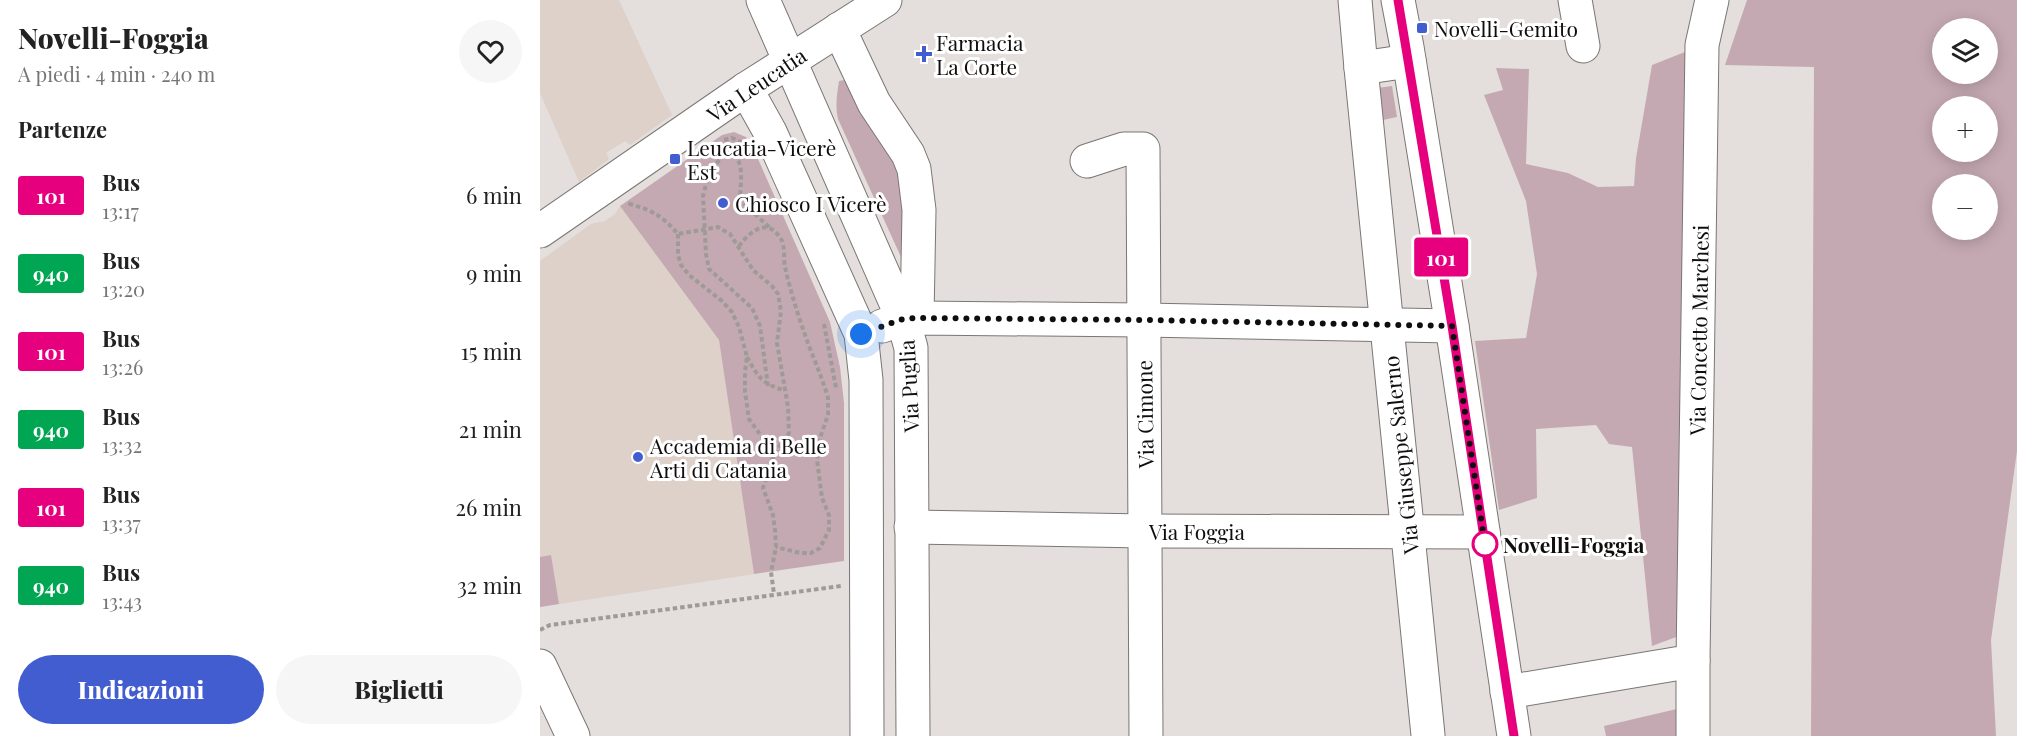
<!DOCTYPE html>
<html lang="it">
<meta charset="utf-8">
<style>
body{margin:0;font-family:"Playfair Display",serif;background:#f6f6f6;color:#222;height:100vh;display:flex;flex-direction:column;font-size:22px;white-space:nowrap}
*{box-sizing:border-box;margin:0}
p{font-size:20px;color:#767676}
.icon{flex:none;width:33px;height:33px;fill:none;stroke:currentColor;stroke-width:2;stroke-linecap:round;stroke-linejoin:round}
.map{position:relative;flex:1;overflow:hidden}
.sheet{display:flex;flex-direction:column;background:#fff;width:540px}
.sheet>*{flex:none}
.badge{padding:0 12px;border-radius:4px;font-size:21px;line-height:39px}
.tools{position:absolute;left:1392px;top:18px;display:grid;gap:12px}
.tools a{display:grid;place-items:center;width:66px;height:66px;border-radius:50%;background:#fff;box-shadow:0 3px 15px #0003;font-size:30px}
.you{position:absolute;width:30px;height:30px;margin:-15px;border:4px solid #fff;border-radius:50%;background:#1a73e8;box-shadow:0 0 0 9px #1a73e833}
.map>.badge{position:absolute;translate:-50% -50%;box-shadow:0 0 0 3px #fff}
h2{padding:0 18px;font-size:22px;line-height:54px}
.round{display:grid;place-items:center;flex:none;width:63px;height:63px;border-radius:32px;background:#f6f6f6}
.summary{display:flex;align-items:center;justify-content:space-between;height:102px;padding:0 18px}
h1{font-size:28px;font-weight:800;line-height:45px}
.cta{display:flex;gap:12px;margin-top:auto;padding:12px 18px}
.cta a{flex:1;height:69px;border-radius:36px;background:#425dd0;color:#fff;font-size:24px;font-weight:800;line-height:69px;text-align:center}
.cta a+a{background:#f6f6f6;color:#222}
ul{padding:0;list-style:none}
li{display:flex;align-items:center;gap:18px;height:78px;padding:0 18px}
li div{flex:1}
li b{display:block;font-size:22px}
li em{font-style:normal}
li .badge{min-width:66px;font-weight:700;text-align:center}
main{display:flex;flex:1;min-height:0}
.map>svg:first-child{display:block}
.built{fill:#ddd1c9}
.green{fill:#c5a9b2;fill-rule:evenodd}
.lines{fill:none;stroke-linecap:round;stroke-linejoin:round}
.minor-casing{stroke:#7a7673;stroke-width:35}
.major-casing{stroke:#7a7673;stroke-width:35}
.path{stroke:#9e9a97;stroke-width:4;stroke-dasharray:4.5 3;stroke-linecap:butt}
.minor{stroke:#fff;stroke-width:33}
.major{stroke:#fff;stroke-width:33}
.line-casing{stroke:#fff;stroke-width:14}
.line{stroke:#e6007e;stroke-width:9}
.walk{stroke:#100e0d;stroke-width:6;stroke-dasharray:0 10.8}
.poi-dot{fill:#425dd0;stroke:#fff;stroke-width:2}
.stop-dot{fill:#fff;stroke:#e6007e;stroke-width:3}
.labels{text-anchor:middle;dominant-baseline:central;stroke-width:6;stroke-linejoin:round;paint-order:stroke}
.poi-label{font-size:21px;fill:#100e0d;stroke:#fff;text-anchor:start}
.street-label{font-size:21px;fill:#100e0d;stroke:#fff}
.stop-label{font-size:21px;font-weight:bold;fill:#100e0d;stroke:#fff;text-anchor:start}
</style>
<main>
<section class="sheet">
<div class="summary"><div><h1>Novelli-Foggia</h1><p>A piedi · 4 min · 240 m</p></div><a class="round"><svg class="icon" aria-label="heart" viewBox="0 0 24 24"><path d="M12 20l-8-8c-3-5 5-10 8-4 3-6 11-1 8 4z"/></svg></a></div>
<h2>Partenze</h2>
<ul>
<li><span class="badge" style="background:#e6007e;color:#fff">101</span><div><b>Bus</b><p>13:17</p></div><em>6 min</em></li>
<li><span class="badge" style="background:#00a651;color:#fff">940</span><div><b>Bus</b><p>13:20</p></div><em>9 min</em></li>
<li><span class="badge" style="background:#e6007e;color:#fff">101</span><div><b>Bus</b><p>13:26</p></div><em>15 min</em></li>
<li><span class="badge" style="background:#00a651;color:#fff">940</span><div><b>Bus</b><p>13:32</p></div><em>21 min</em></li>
<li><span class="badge" style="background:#e6007e;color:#fff">101</span><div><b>Bus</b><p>13:37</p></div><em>26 min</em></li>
<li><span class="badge" style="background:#00a651;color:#fff">940</span><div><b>Bus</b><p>13:43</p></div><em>32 min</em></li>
</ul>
<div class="cta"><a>Indicazioni</a><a>Biglietti</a></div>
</section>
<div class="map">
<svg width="1477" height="736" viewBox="0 0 1477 736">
<rect width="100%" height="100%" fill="#e4dfdc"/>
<!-- built -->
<g class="built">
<polygon points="0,0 79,0 132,115 90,145 85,141 66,153 69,159 39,182 0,93"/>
<polygon points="80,206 179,340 214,574 0,607 0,261 51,224 65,221 75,214"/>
</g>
<!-- green -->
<g class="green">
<path d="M1207,0H1477V451L1451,640L1456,736H1271L1274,67L1185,65ZM1402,28H1448V74H1402ZM1402,106H1448V152H1402ZM1402,184H1448V230H1402Z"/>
<polygon points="1150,50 1147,633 1112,646 1092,447 1069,444 1056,425 996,429 997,498 959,510 935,341 986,338 997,274 986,201 944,95 963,90 956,68 989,69 986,164 1028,173 1058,187 1094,186 1096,158 1112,65"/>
<path d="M304,80L360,160L366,255L361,257L298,119C295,106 297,94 299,81Z"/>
<polygon points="852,86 857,117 843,120 837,88"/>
<polygon points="194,132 206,137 211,143 290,322 300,367 304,403 304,561 214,574 179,340 80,206 182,135"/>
<polygon points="11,555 19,604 0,607 0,557"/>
<polygon points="1141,708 1142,736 1066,736 1064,726"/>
</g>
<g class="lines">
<!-- minor casing -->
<g class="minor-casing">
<g id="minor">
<polyline points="223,0 363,319 371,348 373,736"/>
<polyline points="815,0 821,68"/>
<polyline points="1035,0 1043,46"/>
<polyline points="299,29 334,103 368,154 374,169 379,210 377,318"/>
<polyline points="869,61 821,68 888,735"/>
<polyline points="206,89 230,132 321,334 326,380 327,736"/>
<polyline points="547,161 584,149 603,149 606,736"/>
<polyline points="342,326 363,319 377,318 604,320 912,326"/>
<polyline points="371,527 605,531 943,532"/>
<polyline points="0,666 33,736"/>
<polyline points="967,692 1153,661 1162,45 1172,0"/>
<polyline points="1153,736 1153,661"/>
</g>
</g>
<!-- major casing -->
<g class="major-casing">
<g id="major">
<polyline points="858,0 867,47 912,326 974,736"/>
<polyline points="0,231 206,89 345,0"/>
</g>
</g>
<!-- path -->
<g class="path">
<polyline points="184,140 192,138 203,143"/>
<path d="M91,203L90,204C114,211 122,216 138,234L178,227L190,234L213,270L232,286L238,294L241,311L237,343L248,407L249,433L234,454L223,488L233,515L235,530L236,547L231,572L234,594"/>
<polyline points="138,234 138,255 141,265 149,275 182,301 192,312 199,327 207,357 205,371 205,392 209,419 234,454"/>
<path d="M199,246C208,234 225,217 239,236C246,244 243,257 245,267C251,294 260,321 269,346C276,364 283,380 288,398V415L280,438L277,460L282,498L289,515V530L280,548L271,553H260L236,547"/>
<polyline points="284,324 296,388"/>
<path d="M207,357C218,377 222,384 244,390"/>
<path d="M228,386L220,326L212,308L169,269L166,254L163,196L169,173L184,154H194C205,166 200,184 200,200L230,228"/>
<polyline points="0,630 10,625 301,586"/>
</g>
<!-- minor -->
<use href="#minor" class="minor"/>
<!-- major -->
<use href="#major" class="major"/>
</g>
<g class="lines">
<!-- line casing -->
<g class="line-casing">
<polyline id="line" points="858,0 912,326 974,736"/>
</g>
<!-- line -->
<use href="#line" class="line"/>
<!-- walk -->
<polyline class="walk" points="321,334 363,319 377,318 604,320 912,326 946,552 945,544"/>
</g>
<!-- markers -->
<g class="poi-dot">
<rect x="876" y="22" width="12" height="12" rx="3"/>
<path d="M381 45h6v6h6v6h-6v6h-6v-6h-6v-6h6z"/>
<rect x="129" y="153" width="12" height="12" rx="3"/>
<circle cx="183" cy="203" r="6"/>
<circle cx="98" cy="457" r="6"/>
</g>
<circle class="stop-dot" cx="945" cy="544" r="12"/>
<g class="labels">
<!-- poi labels -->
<g class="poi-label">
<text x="894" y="28">Novelli-Gemito</text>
<text x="396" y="42">Farmacia<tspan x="396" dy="24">La Corte</tspan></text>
<text x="147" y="147">Leucatia-Vicerè<tspan x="147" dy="24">Est</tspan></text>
<text x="195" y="203">Chiosco I Vicerè</text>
<text x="110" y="445">Accademia di Belle<tspan x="110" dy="24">Arti di Catania</tspan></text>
</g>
<!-- street labels -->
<g class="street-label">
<text transform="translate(216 84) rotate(-34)">Via Leucatia</text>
<text transform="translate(1158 330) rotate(-89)">Via Concetto Marchesi</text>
<text transform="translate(368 386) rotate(-93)">Via Puglia</text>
<text transform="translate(604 414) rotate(-91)">Via Cimone</text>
<text transform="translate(860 455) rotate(-96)">Via Giuseppe Salerno</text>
<text x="657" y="531">Via Foggia</text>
</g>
<!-- stop labels -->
<g class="stop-label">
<text x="963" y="544">Novelli-Foggia</text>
</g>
</g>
</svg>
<div class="tools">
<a><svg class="icon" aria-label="layers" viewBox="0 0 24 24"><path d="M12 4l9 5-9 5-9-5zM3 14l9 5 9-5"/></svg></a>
<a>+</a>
<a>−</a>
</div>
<div class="you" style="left:321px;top:334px"></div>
<b class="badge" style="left:901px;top:257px;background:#e6007e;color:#fff">101</b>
</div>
</main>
